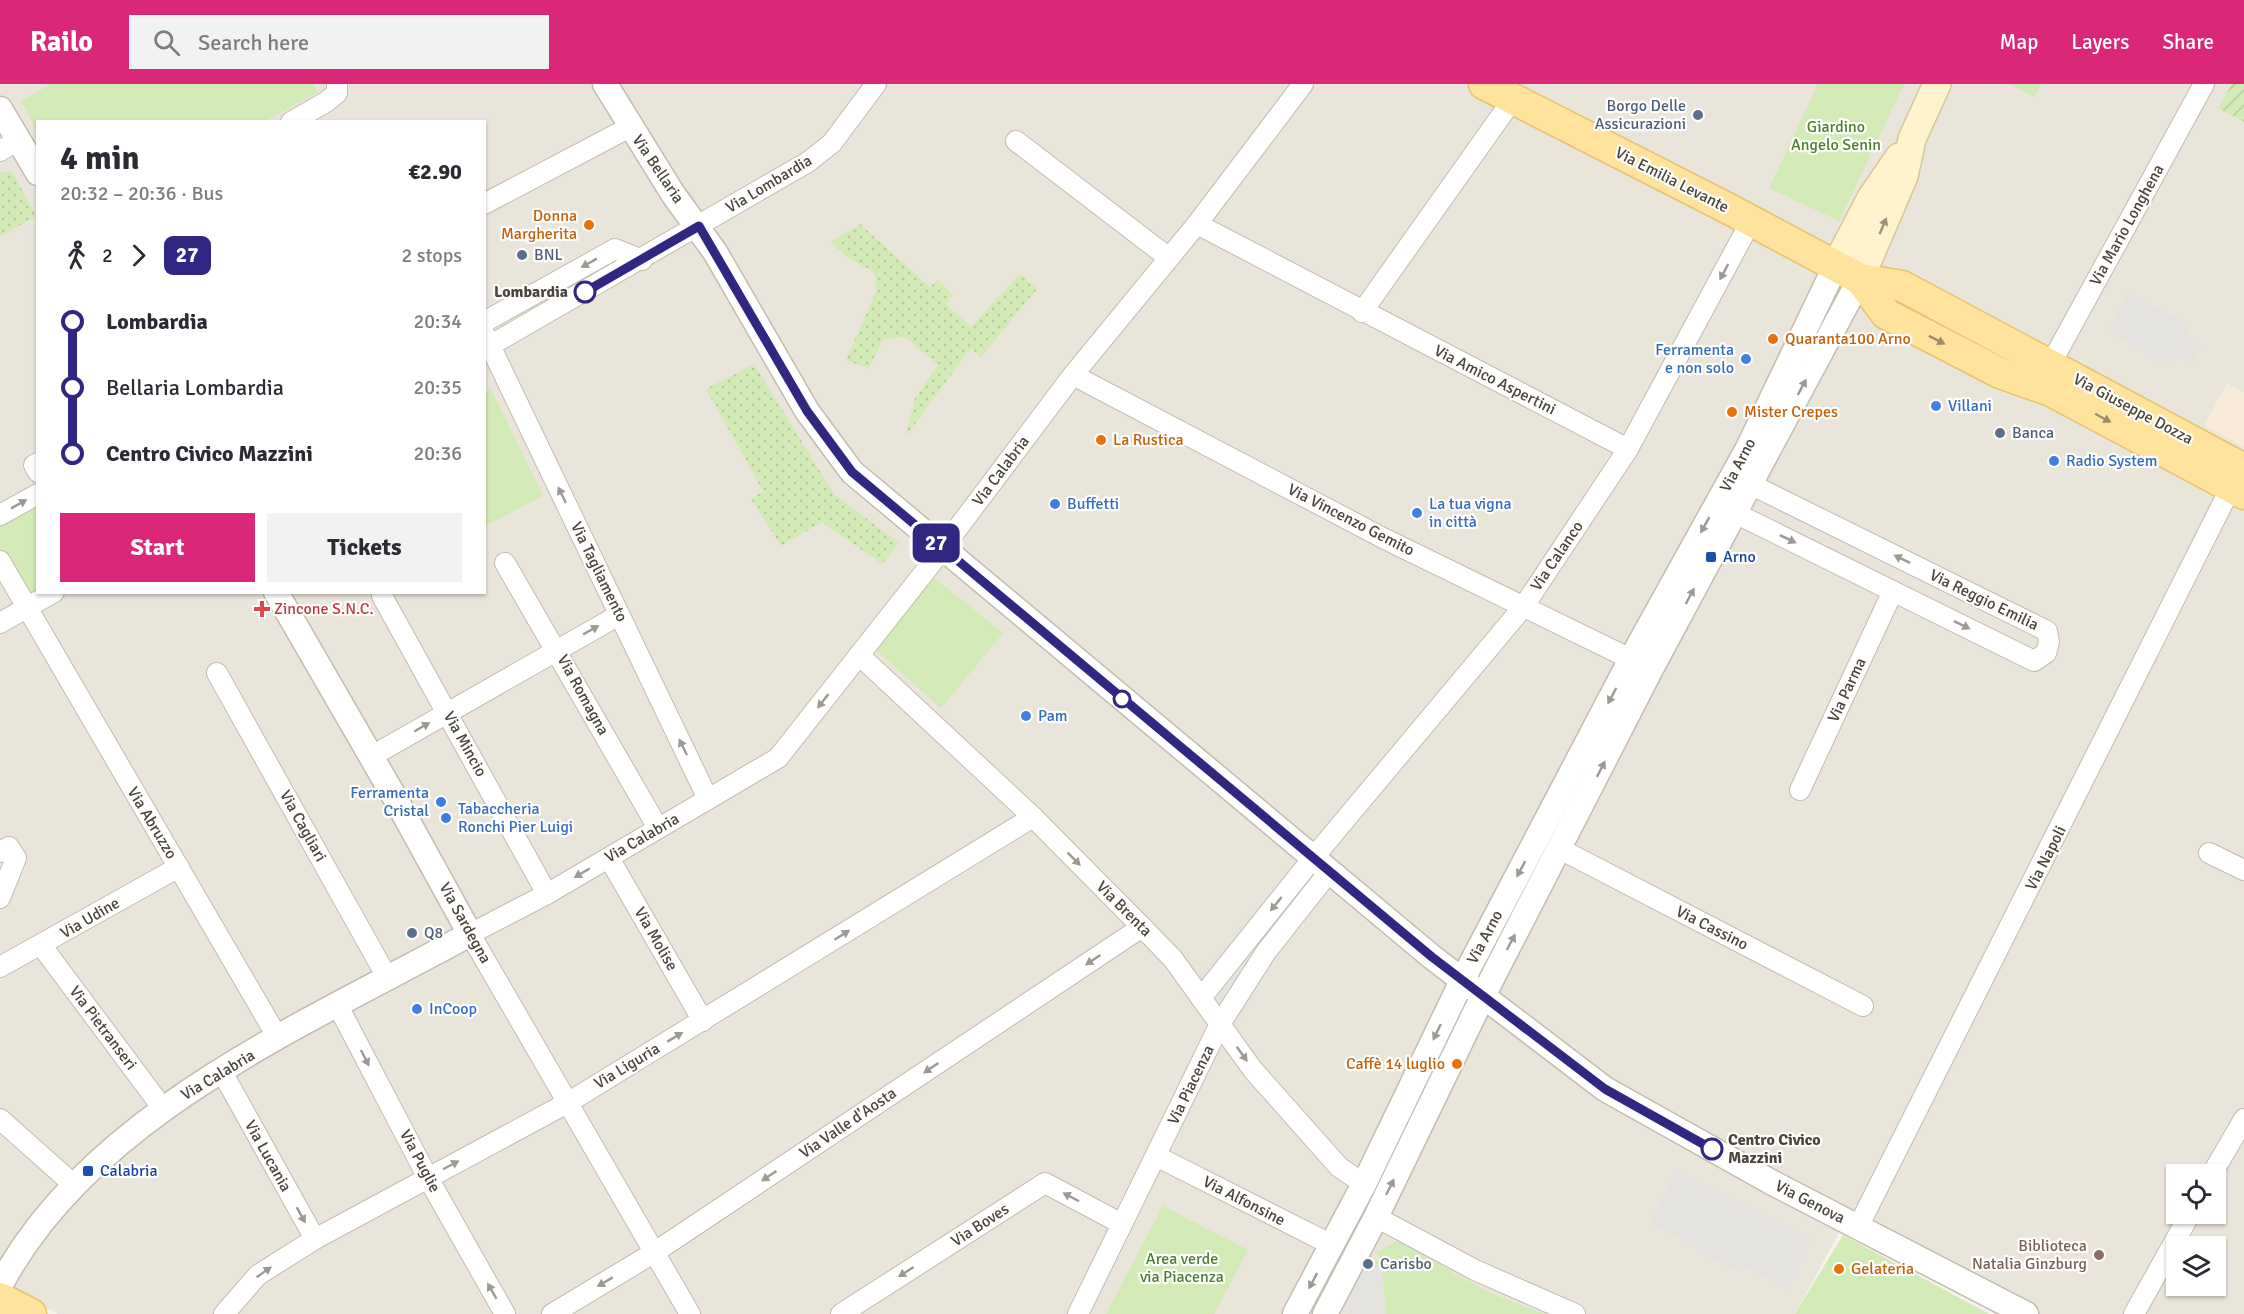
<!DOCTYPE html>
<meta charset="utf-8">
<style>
body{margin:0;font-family:Signika,sans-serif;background:#f2f2f3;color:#2b2b33;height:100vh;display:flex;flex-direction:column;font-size:22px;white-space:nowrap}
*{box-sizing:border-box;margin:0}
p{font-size:20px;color:#7c7c81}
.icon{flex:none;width:33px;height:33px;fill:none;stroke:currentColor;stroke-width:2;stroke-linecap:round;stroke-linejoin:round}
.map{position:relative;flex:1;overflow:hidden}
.panel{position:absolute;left:36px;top:36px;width:450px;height:474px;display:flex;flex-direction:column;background:#fff;border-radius:0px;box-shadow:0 2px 4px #0004}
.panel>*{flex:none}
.badge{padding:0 12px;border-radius:9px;font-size:21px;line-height:39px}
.tools{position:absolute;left:2166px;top:1080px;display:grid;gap:12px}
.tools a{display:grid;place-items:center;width:60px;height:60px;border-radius:0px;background:#fff;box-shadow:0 2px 4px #0004;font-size:30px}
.map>.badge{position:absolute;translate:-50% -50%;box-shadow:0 0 0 3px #fff}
.legs{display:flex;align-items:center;gap:9px;height:66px;padding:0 24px;font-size:20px}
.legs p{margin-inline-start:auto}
.head{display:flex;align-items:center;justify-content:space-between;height:102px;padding:0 24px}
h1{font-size:33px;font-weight:800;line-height:45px}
.action{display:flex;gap:12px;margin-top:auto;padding:12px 24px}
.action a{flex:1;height:69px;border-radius:0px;background:#db2777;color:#fff;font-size:24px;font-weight:800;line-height:69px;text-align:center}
.action a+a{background:#f2f2f3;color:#2b2b33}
ul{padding:0 24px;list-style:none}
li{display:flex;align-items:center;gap:21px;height:66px;font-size:22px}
li i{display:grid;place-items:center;width:9px;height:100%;margin:0 8px;background:currentColor}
li i::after{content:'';width:15px;height:15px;margin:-8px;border:4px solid;border-radius:50%;background:#fff}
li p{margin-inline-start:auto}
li:first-child i{background:linear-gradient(#0000 50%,currentColor 0)}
li:last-child i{background:linear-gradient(currentColor 50%,#0000 0)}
header{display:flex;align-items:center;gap:36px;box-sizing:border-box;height:84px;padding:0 30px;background:#db2777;color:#fff}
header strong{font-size:28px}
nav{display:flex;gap:33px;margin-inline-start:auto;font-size:21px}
.search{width:420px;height:54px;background:#f2f2f3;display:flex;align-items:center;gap:15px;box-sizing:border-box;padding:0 21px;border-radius:0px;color:#7c7c81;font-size:22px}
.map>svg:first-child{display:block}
.residential{fill:#eae5da;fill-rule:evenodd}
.commercial{fill:#f7ead8}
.grass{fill:url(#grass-dots)}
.park{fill:#d2eab5}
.garden{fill:url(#garden-furrows)}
.parking{fill:#e5e3e0}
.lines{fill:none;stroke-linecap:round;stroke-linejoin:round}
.minor-casing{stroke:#c2bbae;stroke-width:22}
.tertiary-casing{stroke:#c2bbae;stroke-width:27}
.secondary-casing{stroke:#d6c79b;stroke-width:30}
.primary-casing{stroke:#e6c16a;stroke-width:33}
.minor{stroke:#fff;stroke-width:20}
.tertiary{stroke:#fff;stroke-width:24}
.secondary{stroke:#fff3cd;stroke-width:27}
.primary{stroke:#ffe39c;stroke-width:30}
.oneway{fill:#9c937c}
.oneway2{fill:#9c9892}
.oneway3{fill:#9c8c66}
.line-1-casing{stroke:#fff;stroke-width:14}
.line-1{stroke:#312783;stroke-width:9}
.service-dot{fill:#5c6f8a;stroke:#fff;stroke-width:2}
.food-dot{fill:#e8710a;stroke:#fff;stroke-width:2}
.stop-1-dot{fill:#fff;stroke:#312783;stroke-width:3}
.shop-dot{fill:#3f7fe0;stroke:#fff;stroke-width:2}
.transit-dot{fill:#1a4fb4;stroke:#fff;stroke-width:2}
.health-dot{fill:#e0444e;stroke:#fff;stroke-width:2}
.education-dot{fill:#8d6e63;stroke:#fff;stroke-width:2}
.labels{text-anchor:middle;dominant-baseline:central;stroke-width:4.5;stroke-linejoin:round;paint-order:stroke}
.service-label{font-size:16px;fill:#4e5e75;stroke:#fff;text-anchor:start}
.park-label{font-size:16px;fill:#4a7f2a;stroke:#fff}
.street-label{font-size:16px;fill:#4b4439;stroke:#fff}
.food-label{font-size:16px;fill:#c56008;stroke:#fff;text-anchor:start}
.stop-label{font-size:16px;font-weight:bold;fill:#4b4439;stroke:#fff;text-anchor:end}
.shop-label{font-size:16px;fill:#366cbe;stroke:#fff;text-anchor:start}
.transit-label{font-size:16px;fill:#164399;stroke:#fff;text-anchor:start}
.health-label{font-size:16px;fill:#be3a42;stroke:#fff;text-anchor:start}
.education-label{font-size:16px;fill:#785e54;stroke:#fff;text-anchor:end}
</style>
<header>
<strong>Railo</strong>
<div class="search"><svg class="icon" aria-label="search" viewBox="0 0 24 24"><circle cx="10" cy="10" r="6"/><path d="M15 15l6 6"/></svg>Search here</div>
<nav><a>Map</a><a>Layers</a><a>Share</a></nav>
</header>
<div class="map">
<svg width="2244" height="1230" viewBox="0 0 2244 1230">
<defs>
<pattern id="grass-dots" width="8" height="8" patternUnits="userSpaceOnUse" patternTransform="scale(1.5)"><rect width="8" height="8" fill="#d2eab5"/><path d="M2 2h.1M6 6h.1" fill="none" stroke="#b6ca9c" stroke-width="1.8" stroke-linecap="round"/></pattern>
<pattern id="garden-furrows" width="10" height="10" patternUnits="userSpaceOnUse" patternTransform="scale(1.5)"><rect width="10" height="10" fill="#d2eab5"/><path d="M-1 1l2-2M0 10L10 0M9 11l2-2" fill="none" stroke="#b6ca9c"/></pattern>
</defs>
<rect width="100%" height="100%" fill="#f6f3ec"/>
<!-- residential -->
<path class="residential" d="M0,0H2244V309L2227,300L2205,340L2244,363V1230H2033L1848,1132L1795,1230H58L0,1199ZM38,38H484V508H38ZM2176,1090H2216V1130H2176ZM2176,1162H2216V1202H2176Z"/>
<!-- commercial -->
<polygon class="commercial" points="2227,300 2244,309 2244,363 2204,341"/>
<!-- grass -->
<g class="grass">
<polygon points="11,86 36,132 0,153 0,89"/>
<polygon points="860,140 930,203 938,196 953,211 946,220 971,243 1020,190 1037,205 981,273 971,264 905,353 915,314 938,281 905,253 883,255 869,285 846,276 877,205 874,188 847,173 831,158"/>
<polygon points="754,280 834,410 899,459 882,480 822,438 781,462 751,415 763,407 706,305"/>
</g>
<!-- park -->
<g class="park">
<polygon points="51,0 313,0 318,8 265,37 38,38 37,47 21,17"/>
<polygon points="1818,0 1904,0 1839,137 1769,104"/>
<polygon points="2009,0 2042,0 2034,13"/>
<polygon points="491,305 543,412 485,442 485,309"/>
<polygon points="37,410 38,508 26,524 0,477 0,431"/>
<polygon points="933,493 1003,549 941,624 875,565"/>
<polygon points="1163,1122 1248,1166 1214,1230 1106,1230"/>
<polygon points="1843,1151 1989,1230 1795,1230"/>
<polygon points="1404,1153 1453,1189 1490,1209 1544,1230 1386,1230 1382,1182 1363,1186 1380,1175 1376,1168"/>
</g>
<!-- garden -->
<polygon class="garden" points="2232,0 2244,0 2244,38 2218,24"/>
<!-- parking -->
<g class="parking">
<polygon points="2128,208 2190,242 2184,254 2201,263 2192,278 2176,268 2168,281 2107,247"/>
<polygon points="1287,788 1324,816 1286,855 1229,953 1191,901"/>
<polygon points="1676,1086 1813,1155 1787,1205 1739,1180 1735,1186 1650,1138"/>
<polygon points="1382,1181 1386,1230 1349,1230 1348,1215 1363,1186"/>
</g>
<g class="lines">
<!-- minor casing -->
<g class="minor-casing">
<g id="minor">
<polyline points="291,38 326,18 337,9 337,0"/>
<polyline points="1016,57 1169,174"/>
<polyline points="0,67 19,55"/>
<polyline points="484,120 630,43"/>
<polyline points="1197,140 1628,365"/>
<polyline points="1362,228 1513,15"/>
<polyline points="484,238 615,165 642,176"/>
<polyline points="484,249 708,715"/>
<polyline points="484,265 808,78 832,59 876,0"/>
<polyline points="2050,281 2204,0"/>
<polyline points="1073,291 1383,454 1643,581"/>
<polyline points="38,379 34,381 38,388"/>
<polyline points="1735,429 2034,577 2046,569 2049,558 2047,547 1750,400"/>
<polyline points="0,431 38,410"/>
<polyline points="0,477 278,954"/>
<polyline points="505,479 658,744"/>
<polyline points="382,512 547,810"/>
<polyline points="0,539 54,508"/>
<polyline points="859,571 1033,733 1142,843 1173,875 1253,986 1339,1083 1364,1100"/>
<polyline points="217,589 388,895"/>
<polyline points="372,672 619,531"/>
<polyline points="1800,706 1893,507"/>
<polyline points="1560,765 1863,922"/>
<polyline points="0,768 9,763 16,774 0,814"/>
<polyline points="2209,769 2244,786"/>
<polyline points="609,774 703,937"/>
<polyline points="41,861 164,1026"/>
<polyline points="0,883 179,783"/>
<polyline points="1201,914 1313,774 1524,522 1628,365 1751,137"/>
<polyline points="338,922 428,1094 505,1230"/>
<polyline points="222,988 315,1155"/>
<polyline points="0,1035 74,1101"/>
<polyline points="1156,1072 1332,1161"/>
<polyline points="2212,1090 2244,1035"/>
<polyline points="1376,1133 1475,1186 1575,1230"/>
<polyline points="1858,1143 2231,403"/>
<polyline points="224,1230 258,1191 315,1155 569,1018 1033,733"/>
<polyline points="552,1230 655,1168 1142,843"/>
<polyline points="690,1230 470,850 547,810 778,674 927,485 1073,291 1197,140 1303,0"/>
<polyline points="841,1230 1045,1099 1122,1140"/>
<polyline points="1078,1230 1220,940 1266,868 1329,788"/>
<polyline points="2134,1230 2190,1130"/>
</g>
</g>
<!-- tertiary casing -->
<g class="tertiary-casing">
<g id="tertiary">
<polyline points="605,0 673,110 715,168 807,327 852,388 1432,873 1605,1005 1771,1098 2026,1230"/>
<polyline points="0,25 38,89"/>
<path d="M0,1202C90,1030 308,939 470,850L394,712L276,508"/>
<polyline points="1295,1230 1364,1100 1463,895 1631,575 1748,364 1835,183"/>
<polyline points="1325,1230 1376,1133 1484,910 1651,585 1860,195"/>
</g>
</g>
<!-- secondary casing -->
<g class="secondary-casing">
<g id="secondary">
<polyline points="1835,183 1871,114 1899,73"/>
<polyline points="1860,195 1904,92 1912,55 1937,0"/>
</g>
</g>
<!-- primary casing -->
<g class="primary-casing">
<g id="primary">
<polyline points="1484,0 1729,125 1860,195 1902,202 2244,385"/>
<polyline points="1860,195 1886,230 2000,289 2051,307 2244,410"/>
<polyline points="0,1214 31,1230"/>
</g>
</g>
<!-- minor -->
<use href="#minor" class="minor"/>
<!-- tertiary -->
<use href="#tertiary" class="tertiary"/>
<!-- secondary -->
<use href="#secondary" class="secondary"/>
<!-- primary -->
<use href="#primary" class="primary"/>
</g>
<!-- one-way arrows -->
<defs><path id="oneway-solid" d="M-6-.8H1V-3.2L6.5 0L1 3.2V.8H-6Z" transform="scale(1.5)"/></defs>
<use class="oneway" href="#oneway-solid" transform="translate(1883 142) rotate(-67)"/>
<g class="oneway2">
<use href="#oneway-solid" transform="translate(589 179) rotate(151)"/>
<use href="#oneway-solid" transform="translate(1724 188) rotate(118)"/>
<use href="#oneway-solid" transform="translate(1802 303) rotate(-62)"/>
<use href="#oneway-solid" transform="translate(562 411) rotate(-116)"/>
<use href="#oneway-solid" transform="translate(19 420) rotate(-29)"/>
<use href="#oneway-solid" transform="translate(1705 441) rotate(119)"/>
<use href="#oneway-solid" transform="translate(1788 455) rotate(26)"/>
<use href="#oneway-solid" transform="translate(1902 475) rotate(-154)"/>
<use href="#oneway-solid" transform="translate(1690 512) rotate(-62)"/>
<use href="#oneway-solid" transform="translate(1962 541) rotate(26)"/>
<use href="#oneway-solid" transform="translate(591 546) rotate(-29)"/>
<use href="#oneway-solid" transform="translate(1612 612) rotate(118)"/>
<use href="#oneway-solid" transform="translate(823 617) rotate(128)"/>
<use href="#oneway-solid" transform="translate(422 643) rotate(-30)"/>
<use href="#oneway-solid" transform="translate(683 663) rotate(-116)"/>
<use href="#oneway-solid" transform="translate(1601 685) rotate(-63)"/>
<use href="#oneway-solid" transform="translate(1074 775) rotate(45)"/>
<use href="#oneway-solid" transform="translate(1521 785) rotate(118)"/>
<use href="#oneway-solid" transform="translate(582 789) rotate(150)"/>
<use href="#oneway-solid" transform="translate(1276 820) rotate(129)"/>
<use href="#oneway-solid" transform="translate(842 851) rotate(-32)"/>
<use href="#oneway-solid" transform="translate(1511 858) rotate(-62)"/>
<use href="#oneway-solid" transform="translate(1093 876) rotate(146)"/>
<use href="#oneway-solid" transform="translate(1437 948) rotate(116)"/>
<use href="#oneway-solid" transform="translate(675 953) rotate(-31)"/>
<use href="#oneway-solid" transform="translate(1242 970) rotate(54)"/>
<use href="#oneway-solid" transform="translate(365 974) rotate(63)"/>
<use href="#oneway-solid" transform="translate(931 984) rotate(146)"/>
<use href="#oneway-solid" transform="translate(451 1081) rotate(-28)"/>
<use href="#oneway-solid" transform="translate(769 1092) rotate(146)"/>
<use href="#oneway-solid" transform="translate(1390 1103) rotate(-64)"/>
<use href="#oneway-solid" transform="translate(1071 1113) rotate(-152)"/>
<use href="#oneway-solid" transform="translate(301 1131) rotate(61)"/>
<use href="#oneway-solid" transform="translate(264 1188) rotate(-35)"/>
<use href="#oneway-solid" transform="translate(906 1188) rotate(147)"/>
<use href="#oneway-solid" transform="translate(1313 1197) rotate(118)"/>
<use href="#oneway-solid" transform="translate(605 1198) rotate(149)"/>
<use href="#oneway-solid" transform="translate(492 1207) rotate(-120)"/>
</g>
<g class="oneway3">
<use href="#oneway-solid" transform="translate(1937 256) rotate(27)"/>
<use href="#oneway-solid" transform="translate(2103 334) rotate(28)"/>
</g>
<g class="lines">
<!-- line-1 casing -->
<g class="line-1-casing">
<polyline id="line-1" points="585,208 699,142 807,327 852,388 1432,873 1605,1005 1712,1065"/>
</g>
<!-- line-1 -->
<use href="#line-1" class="line-1"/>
</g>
<!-- markers -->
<g class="service-dot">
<circle cx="1698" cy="31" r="6"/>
<circle cx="522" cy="171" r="6"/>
<circle cx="2000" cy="349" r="6"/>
<circle cx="412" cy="849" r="6"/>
<circle cx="1368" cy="1180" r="6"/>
</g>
<g class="food-dot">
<circle cx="589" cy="141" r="6"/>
<circle cx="1773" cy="255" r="6"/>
<circle cx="1732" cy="328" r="6"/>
<circle cx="1101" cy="356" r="6"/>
<circle cx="1457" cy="980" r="6"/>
<circle cx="1839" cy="1185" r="6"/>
</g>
<g class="stop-1-dot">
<circle cx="585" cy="208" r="10"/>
<circle cx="1122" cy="615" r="8"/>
<circle cx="1712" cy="1065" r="10"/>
</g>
<g class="shop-dot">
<circle cx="1746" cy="275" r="6"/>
<circle cx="1936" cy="322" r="6"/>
<circle cx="2054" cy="377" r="6"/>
<circle cx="1055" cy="420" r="6"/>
<circle cx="1417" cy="429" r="6"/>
<circle cx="1026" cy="632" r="6"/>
<circle cx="441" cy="718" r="6"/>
<circle cx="446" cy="734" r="6"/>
<circle cx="417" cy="925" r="6"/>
</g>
<g class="transit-dot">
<rect x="1705" y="467" width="12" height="12" rx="3"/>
<rect x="82" y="1081" width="12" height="12" rx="3"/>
</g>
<path class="health-dot" d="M259 516h6v6h6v6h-6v6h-6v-6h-6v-6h6z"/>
<circle class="education-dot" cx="2099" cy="1171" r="6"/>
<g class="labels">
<!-- service labels -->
<g class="service-label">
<text x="1686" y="22" text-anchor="end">Borgo Delle<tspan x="1686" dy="18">Assicurazioni</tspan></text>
<text x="534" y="171">BNL</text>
<text x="2012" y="349">Banca</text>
<text x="424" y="849">Q8</text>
<text x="1380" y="1180">Carisbo</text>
</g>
<!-- park labels -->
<g class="park-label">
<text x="1836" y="43">Giardino<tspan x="1836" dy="18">Angelo Senin</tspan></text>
<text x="1182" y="1175">Area verde<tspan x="1182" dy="18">via Piacenza</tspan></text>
</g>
<!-- street labels -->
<g class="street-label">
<text transform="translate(658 85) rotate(56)">Via Bellaria</text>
<text transform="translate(1672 96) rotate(27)">Via Emilia Levante</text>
<text transform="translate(769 100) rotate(-31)">Via Lombardia</text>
<text transform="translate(2127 141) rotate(-61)">Via Mario Longhena</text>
<text transform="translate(1495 296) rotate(27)">Via Amico Aspertini</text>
<text transform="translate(2133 325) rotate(28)">Via Giuseppe Dozza</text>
<text transform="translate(1738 381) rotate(-62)">Via Arno</text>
<text transform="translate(1001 387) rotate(-53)">Via Calabria</text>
<text transform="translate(1351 436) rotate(27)">Via Vincenzo Gemito</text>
<text transform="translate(1557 472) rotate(-56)">Via Calanco</text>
<text transform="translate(599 488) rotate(64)">Via Tagliamento</text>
<text transform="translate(1984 516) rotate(26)">Via Reggio Emilia</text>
<text transform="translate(1847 606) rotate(-65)">Via Parma</text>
<text transform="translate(583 611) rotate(61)">Via Romagna</text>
<text transform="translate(465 660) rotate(61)">Via Mincio</text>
<text transform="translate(152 739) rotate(59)">Via Abruzzo</text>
<text transform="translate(303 742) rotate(61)">Via Cagliari</text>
<text transform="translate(642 754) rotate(-30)">Via Calabria</text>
<text transform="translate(2046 774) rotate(-63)">Via Napoli</text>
<text transform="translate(1124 825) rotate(45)">Via Brenta</text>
<text transform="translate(90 834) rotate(-30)">Via Udine</text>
<text transform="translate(465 839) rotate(61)">Via Sardegna</text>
<text transform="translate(1712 844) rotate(27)">Via Cassino</text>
<text transform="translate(1485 853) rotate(-62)">Via Arno</text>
<text transform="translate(656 855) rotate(60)">Via Molise</text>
<text transform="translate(103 944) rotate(53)">Via Pietranseri</text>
<text transform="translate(627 982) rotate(-31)">Via Liguria</text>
<text transform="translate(218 991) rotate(-31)">Via Calabria</text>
<text transform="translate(1191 1001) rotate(-64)">Via Piacenza</text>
<text transform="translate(848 1039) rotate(-34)">Via Valle d'Aosta</text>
<text transform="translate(268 1072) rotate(61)">Via Lucania</text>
<text transform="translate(420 1077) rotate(62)">Via Puglie</text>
<text transform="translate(1244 1117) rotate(27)">Via Alfonsine</text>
<text transform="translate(1810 1118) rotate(27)">Via Genova</text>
<text transform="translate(980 1141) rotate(-33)">Via Boves</text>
</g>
<!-- food labels -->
<g class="food-label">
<text x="577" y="132" text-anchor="end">Donna<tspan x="577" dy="18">Margherita</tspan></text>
<text x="1785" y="255">Quaranta100 Arno</text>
<text x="1744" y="328">Mister Crepes</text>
<text x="1113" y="356">La Rustica</text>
<text x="1445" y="980" text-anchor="end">Caffè 14 luglio</text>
<text x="1851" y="1185">Gelateria</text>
</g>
<!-- stop labels -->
<g class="stop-label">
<text x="568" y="208">Lombardia</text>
<text x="1728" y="1056" text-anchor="start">Centro Civico<tspan x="1728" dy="18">Mazzini</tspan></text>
</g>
<!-- shop labels -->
<g class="shop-label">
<text x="1734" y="266" text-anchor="end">Ferramenta<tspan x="1734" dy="18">e non solo</tspan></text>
<text x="1948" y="322">Villani</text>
<text x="2066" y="377">Radio System</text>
<text x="1067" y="420">Buffetti</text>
<text x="1429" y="420">La tua vigna<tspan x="1429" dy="18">in città</tspan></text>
<text x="1038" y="632">Pam</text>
<text x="429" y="709" text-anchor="end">Ferramenta<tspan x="429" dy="18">Cristal</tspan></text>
<text x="458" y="725">Tabaccheria<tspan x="458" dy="18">Ronchi Pier Luigi</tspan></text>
<text x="429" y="925">InCoop</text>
</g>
<!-- transit labels -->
<g class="transit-label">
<text x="1723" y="473">Arno</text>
<text x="100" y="1087">Calabria</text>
</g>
<!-- health labels -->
<g class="health-label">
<text x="274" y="525">Zincone S.N.C.</text>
</g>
<!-- education labels -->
<g class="education-label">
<text x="2087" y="1162">Biblioteca<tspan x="2087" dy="18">Natalia Ginzburg</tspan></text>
</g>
</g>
</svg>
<div class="tools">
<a><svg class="icon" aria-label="locate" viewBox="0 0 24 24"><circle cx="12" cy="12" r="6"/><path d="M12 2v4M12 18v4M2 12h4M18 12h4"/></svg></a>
<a><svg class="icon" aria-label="layers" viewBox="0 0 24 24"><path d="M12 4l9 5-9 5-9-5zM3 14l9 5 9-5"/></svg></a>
</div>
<b class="badge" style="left:936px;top:459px;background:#312783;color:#fff">27</b>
<section class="panel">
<div class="head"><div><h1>4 min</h1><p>20:32 – 20:36 · Bus</p></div><b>€2.90</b></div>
<div class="legs"><svg class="icon" aria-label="walk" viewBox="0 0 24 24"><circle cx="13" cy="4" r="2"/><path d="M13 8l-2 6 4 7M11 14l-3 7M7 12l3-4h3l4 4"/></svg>2<svg class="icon" aria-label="forward" viewBox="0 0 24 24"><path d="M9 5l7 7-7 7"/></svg><b class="badge" style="background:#312783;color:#fff">27</b><p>2 stops</p></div>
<ul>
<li><i style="color:#312783"></i><b>Lombardia</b><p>20:34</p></li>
<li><i style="color:#312783"></i><span>Bellaria Lombardia</span><p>20:35</p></li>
<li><i style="color:#312783"></i><b>Centro Civico Mazzini</b><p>20:36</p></li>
</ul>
<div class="action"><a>Start</a><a>Tickets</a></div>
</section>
</div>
